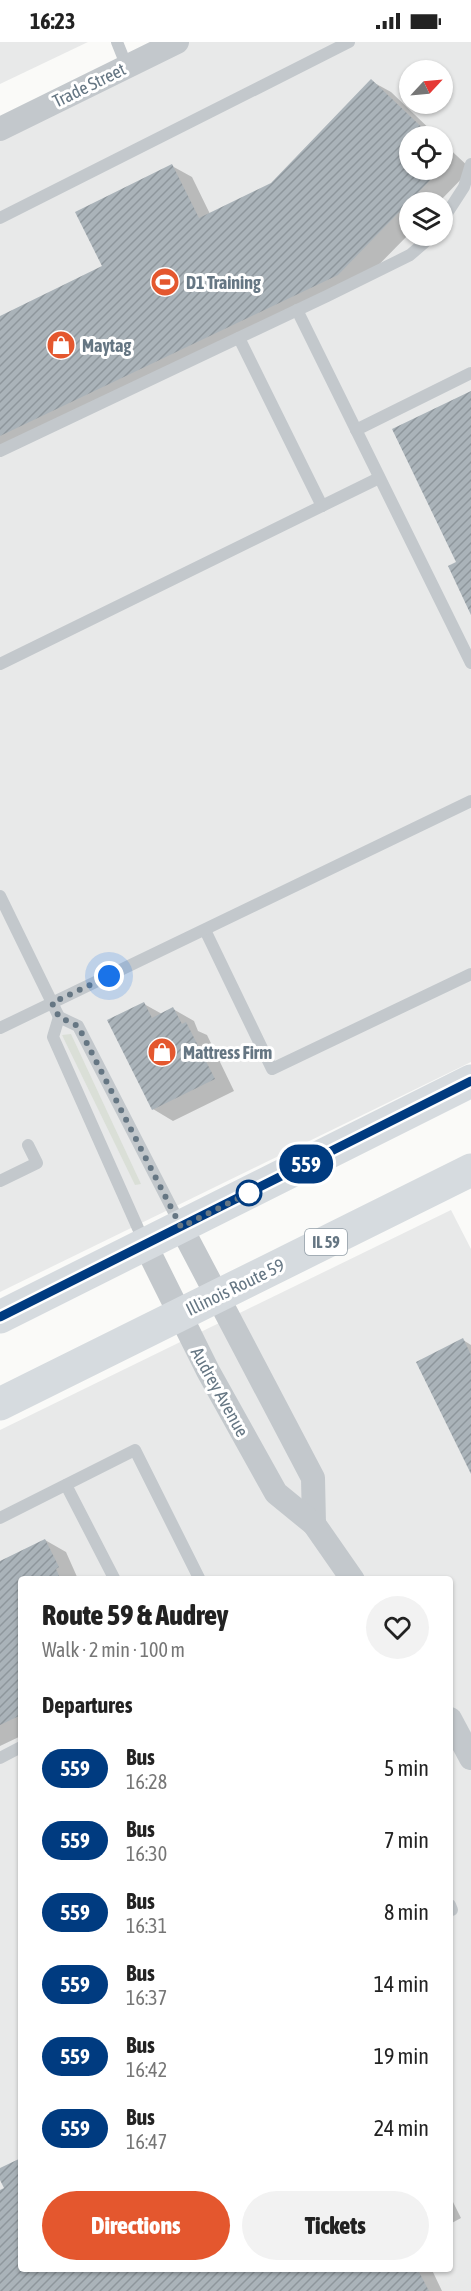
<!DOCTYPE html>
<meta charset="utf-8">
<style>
body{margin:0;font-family:"Asap Condensed",sans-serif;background:#f2f2f2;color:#222;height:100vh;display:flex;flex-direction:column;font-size:22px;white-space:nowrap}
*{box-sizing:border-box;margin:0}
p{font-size:20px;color:#767676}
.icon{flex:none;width:33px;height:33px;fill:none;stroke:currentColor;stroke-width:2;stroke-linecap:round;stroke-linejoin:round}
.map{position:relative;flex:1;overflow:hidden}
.details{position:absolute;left:18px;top:1534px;width:435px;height:696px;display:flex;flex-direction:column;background:#fff;border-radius:6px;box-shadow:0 2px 4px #0004}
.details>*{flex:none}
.badge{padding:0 12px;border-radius:20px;font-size:21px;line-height:39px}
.needle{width:39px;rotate:64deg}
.controls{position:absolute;left:399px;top:18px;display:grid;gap:12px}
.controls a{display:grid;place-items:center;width:54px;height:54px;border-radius:50%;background:#fff;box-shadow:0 2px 4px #0004;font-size:30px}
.you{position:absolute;width:30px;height:30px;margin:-15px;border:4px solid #fff;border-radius:50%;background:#1a73e8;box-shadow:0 0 0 9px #1a73e833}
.map>.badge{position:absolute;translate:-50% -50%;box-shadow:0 0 0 3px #fff}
h2{padding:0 24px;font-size:22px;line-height:54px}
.round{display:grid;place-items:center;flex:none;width:63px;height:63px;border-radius:32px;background:#f2f2f2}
.headline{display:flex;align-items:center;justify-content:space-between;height:102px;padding:0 24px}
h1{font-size:28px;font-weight:800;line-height:45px}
.cta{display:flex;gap:12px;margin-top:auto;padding:12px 24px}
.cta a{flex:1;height:69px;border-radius:36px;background:#e4572e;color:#fff;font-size:24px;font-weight:800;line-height:69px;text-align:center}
.cta a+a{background:#f2f2f2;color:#222}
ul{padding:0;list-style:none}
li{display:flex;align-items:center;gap:18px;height:72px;padding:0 24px}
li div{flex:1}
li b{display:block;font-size:22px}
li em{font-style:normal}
li .badge{min-width:66px;font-weight:700;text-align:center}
.status{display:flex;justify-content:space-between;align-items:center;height:42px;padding:0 30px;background:#fff;direction:ltr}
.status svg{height:16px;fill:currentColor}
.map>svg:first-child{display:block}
.built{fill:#e8e9e9;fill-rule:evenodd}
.grass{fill:#dadfd7}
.shadow{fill:#0003}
.building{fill:url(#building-hatch)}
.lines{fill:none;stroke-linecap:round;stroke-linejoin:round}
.lane{stroke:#c3c8cc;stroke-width:12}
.street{stroke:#c3c8cc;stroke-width:24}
.primary{stroke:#d6dbdf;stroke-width:33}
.line-casing{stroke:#fff;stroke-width:14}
.line{stroke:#003b80;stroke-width:9}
.walk{stroke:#657683;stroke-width:6;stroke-dasharray:0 10.8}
.stop-dot{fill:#fff;stroke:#003b80;stroke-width:3}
.labels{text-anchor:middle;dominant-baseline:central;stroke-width:6;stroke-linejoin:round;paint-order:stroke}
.shield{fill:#fff;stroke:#939fa8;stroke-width:1.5}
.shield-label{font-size:16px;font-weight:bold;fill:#657683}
.street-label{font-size:18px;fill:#657683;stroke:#fff}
.poi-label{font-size:18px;font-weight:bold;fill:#657683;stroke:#fff;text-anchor:start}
</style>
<div class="status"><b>16:23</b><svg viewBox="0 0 49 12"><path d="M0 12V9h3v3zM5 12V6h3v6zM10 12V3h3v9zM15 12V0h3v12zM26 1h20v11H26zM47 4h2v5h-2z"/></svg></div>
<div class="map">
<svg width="471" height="2249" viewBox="0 0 471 2249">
<defs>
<pattern id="building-hatch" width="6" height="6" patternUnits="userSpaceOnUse" patternTransform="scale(1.5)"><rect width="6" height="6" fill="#aab3b9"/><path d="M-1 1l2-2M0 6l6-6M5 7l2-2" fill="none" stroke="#8e969c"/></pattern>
</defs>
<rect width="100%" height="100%" fill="#fafaf8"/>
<!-- built -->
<g class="built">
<polygon points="0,0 88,0 0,42"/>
<path d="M189,0H471V1020L0,1250V89ZM410,28H442V62H410ZM410,94H442V128H410ZM410,160H442V194H410Z"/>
<path d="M451,1168L471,1207V2249H0V1388ZM21,1538H450V2228H21Z"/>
</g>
<!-- grass -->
<polygon class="grass" points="71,992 141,1142 135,1143 62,993"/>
<!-- shadow -->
<g class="shadow">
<polygon points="371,39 391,50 437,94 410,94 410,128 442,128 442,100 471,127 439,160 410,160 410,191 358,244 0,415 0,276 104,224 172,124 192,135 210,172 272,142"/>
<polygon points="144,962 162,972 173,967 194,979 198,989 207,993 234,1049 173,1079 153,1067"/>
<polygon points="463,1298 471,1303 471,1428"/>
<polygon points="45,1498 66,1510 78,1537 21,1538 21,1694 0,1704 0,1520"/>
<polygon points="21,2118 21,2228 432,2228 442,2249 0,2249 0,2150 6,2147 0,2128"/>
<polygon points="450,2154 461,2176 450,2182"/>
</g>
<!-- building -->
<g class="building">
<polygon points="371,37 431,94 410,94 410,128 440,128 338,233 0,394 0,274 102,224 75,170 172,122 199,176 271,141"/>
<polygon points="442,106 452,115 442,124"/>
<polygon points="471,349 471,573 448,524 456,520 392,387"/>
<polygon points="144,960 152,976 173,965 182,982 186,980 215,1037 152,1068 107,978"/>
<polygon points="463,1296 471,1313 471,1432 416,1320"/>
<polygon points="45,1497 59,1525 56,1527 61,1538 21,1538 21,1673 0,1683 0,1519"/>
<polygon points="21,2116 21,2228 418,2228 429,2249 0,2249 0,2148 4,2146 0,2138 0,2126"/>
</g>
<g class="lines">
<!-- lane -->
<g class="lane">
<polyline points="117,0 127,25"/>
<polyline points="0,176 349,0"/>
<polyline points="442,179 464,145 471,122"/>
<polyline points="297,268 471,621"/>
<polyline points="239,296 322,464"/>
<polyline points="356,388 471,331"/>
<polyline points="0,409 327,254 410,213 432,194"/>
<polyline points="0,622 379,436"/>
<polyline points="0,854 59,975 78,984 181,1184"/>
<polyline points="205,888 272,1027 471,932"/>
<polyline points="59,975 53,995 145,1202"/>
<polyline points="0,986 471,759"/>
<polyline points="0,1139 37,1121 28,1103"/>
<polyline points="66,1443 115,1538"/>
<polyline points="0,1476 135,1408 200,1538"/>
<polyline points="0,1716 21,1705"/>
<polyline points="450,1863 452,1868"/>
</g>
<!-- street -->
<g class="street">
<polyline points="0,87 177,0"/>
<polyline points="181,1185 313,1436 314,1482"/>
<polyline points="145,1202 208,1329 276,1451 314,1482 353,1538"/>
<polyline points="450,1677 471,1716"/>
</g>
<!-- primary -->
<g class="primary">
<polyline points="0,1275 471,1039"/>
<polyline points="0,1362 471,1128"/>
</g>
</g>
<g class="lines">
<!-- line casing -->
<g class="line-casing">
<polyline id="line" points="0,1275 471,1039"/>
</g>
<!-- line -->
<use href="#line" class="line"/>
<!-- walk -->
<polyline class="walk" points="109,934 52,961 59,975 78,984 181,1185 251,1150 249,1151"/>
</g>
<!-- icons -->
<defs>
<g id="stadium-disc" transform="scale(1.5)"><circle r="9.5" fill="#e4572e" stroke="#fff"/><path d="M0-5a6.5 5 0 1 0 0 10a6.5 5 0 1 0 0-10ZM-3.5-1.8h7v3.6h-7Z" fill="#fff"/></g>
<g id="shop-disc" transform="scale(1.5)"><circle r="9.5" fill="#e4572e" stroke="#fff"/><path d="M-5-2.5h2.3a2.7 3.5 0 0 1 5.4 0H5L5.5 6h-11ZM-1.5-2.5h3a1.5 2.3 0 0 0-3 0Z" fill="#fff"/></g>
</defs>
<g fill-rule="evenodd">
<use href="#stadium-disc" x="165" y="240"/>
<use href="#shop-disc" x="61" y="303"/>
<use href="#shop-disc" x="162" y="1010"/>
</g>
<!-- markers -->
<circle class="stop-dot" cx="249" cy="1151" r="12"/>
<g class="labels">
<!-- shield labels -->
<rect class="shield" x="305" y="1187" width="42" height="26" rx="4.5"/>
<g class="shield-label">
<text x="326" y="1200">IL 59</text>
</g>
<!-- street labels -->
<g class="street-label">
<text transform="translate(89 43) rotate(-26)">Trade Street</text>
<text transform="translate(235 1245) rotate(-26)">Illinois Route 59</text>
<text transform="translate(220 1350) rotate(61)">Audrey Avenue</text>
</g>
<!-- poi labels -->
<g class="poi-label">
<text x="186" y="240">D1 Training</text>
<text x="82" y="303">Maytag</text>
<text x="183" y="1010">Mattress Firm</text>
</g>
</g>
</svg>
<div class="controls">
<a><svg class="needle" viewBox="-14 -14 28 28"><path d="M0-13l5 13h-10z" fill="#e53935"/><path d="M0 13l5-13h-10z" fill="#767676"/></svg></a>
<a><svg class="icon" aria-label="locate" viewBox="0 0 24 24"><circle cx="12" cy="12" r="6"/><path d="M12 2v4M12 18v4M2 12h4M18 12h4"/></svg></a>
<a><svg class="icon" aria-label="layers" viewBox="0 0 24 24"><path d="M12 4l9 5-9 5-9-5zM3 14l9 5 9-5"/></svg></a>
</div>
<div class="you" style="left:109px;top:934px"></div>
<b class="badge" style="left:306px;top:1122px;background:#003b80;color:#fff">559</b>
<section class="details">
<div class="headline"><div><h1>Route 59 &amp; Audrey</h1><p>Walk · 2 min · 100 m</p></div><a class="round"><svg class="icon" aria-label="heart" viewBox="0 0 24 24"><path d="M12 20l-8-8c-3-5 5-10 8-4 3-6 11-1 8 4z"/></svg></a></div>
<h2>Departures</h2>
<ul>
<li><span class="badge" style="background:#003b80;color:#fff">559</span><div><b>Bus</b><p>16:28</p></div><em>5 min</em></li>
<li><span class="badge" style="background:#003b80;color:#fff">559</span><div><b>Bus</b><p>16:30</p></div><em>7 min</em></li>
<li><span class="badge" style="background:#003b80;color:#fff">559</span><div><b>Bus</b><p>16:31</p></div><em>8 min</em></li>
<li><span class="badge" style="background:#003b80;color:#fff">559</span><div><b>Bus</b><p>16:37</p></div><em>14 min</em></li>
<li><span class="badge" style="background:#003b80;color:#fff">559</span><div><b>Bus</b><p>16:42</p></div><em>19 min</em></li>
<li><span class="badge" style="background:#003b80;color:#fff">559</span><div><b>Bus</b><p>16:47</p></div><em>24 min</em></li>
</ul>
<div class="cta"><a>Directions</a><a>Tickets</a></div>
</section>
</div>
